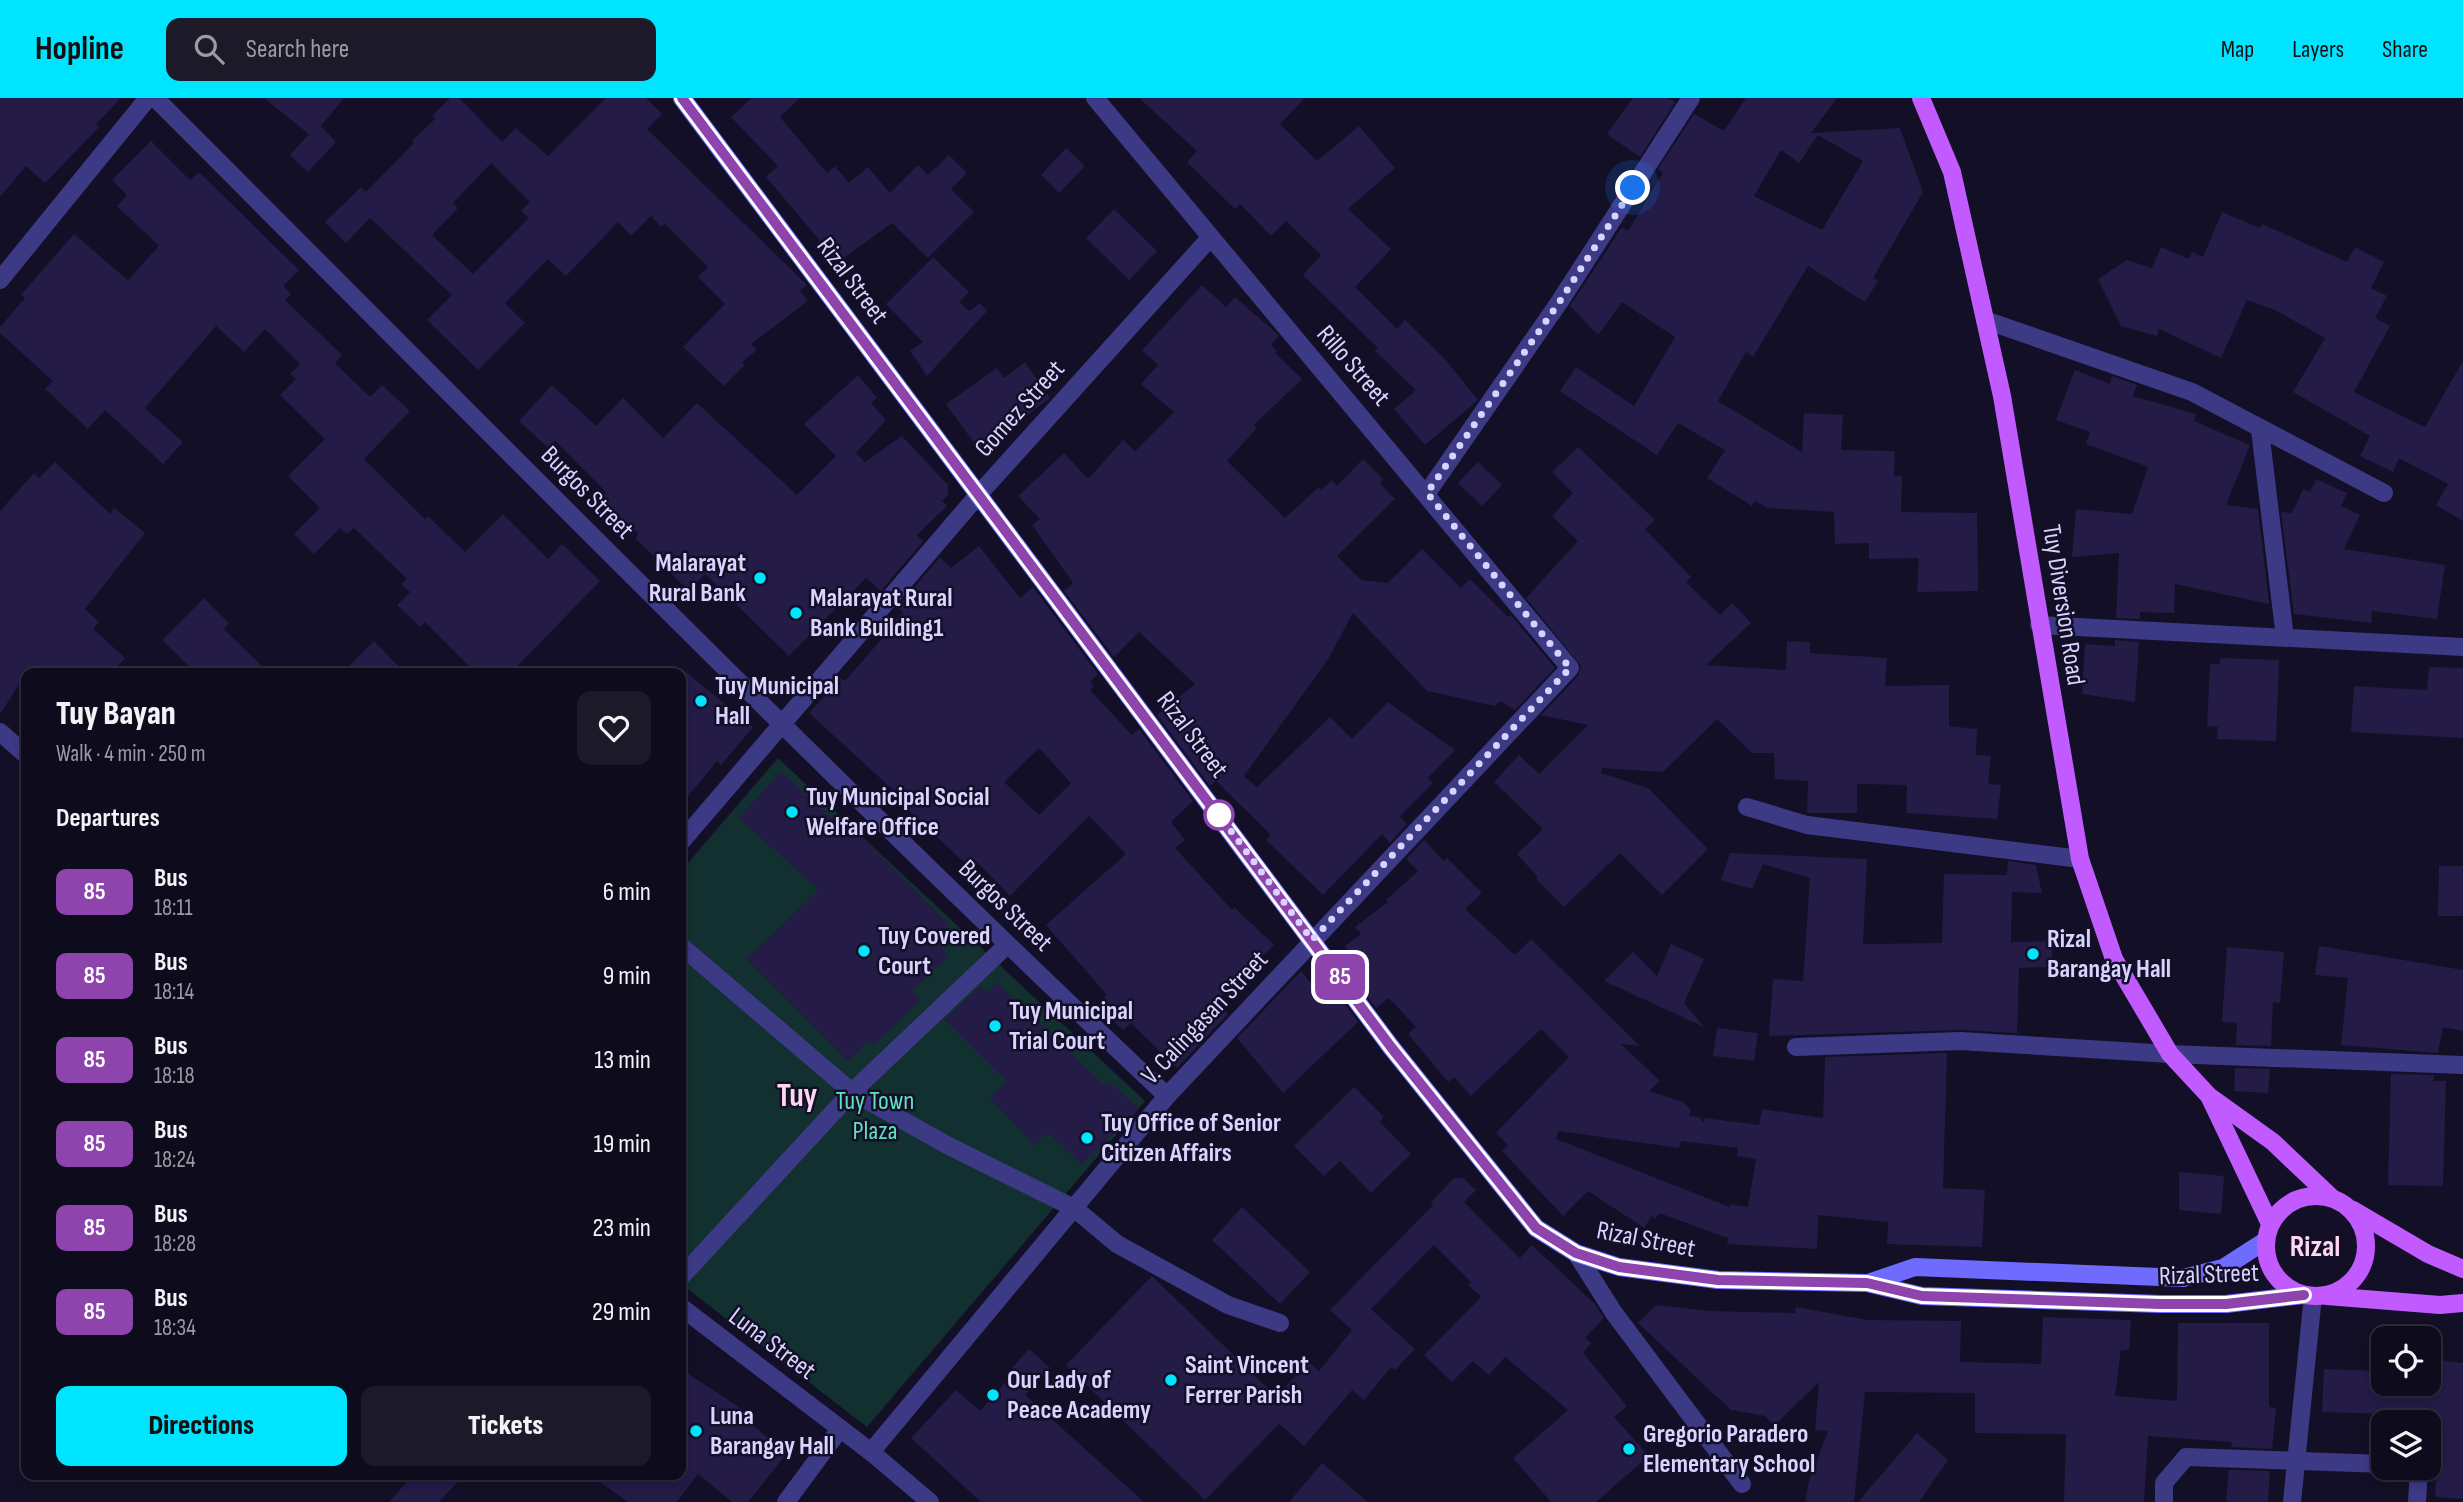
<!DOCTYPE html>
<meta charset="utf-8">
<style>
body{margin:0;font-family:"Sofia Sans Condensed",sans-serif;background:#1c1929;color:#f1f3f6;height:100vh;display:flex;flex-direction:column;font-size:26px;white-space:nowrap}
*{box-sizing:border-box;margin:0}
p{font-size:23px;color:#9b9ba3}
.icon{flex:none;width:38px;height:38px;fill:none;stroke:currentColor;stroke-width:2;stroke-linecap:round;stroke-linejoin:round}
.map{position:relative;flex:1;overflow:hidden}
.sheet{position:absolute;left:21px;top:570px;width:665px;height:812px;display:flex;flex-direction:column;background:#0e0b1c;border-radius:14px;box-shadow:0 4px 10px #0003,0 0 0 2px #2e2b3b}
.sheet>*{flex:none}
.badge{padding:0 14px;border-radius:10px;font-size:24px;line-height:46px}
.controls{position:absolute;left:2371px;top:1228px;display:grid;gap:14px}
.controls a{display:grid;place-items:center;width:70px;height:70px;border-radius:14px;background:#0e0b1c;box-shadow:0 4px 10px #0003,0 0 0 2px #2e2b3b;font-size:35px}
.you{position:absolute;width:35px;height:35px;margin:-18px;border:5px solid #fff;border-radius:50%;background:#1a73e8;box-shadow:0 0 0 10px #1a73e833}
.map>.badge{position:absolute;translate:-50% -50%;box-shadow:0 0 0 4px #fff}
h2{padding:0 35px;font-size:26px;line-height:63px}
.round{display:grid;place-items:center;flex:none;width:74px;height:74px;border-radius:14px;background:#1c1929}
.overview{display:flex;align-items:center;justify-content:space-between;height:119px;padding:0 35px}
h1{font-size:33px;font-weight:800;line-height:52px}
.button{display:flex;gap:14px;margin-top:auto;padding:14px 35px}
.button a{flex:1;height:80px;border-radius:14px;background:#00e5ff;color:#111;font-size:28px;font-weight:800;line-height:80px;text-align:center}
.button a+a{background:#1c1929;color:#f1f3f6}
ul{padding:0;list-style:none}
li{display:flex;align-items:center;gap:21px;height:84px;padding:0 35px}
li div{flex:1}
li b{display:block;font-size:26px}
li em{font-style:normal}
li .badge{min-width:77px;font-weight:700;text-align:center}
header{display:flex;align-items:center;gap:42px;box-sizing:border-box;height:98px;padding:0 35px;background:#00e5ff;color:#111}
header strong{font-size:33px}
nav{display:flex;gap:38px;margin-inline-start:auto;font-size:24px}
.search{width:490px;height:63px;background:#1c1929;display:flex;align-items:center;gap:18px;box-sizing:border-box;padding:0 24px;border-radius:14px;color:#9b9ba3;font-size:26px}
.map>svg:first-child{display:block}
.green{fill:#12302f}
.building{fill:#241b47;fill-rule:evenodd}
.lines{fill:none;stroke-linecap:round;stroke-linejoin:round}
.service{stroke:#3d3a85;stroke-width:18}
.minor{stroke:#3d3a85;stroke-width:18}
.tertiary{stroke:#3d3a85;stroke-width:18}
.secondary{stroke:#6f6bff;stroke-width:18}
.primary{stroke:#c25bff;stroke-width:18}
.line-casing{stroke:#fff;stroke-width:16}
.line{stroke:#8e44ad;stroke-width:10}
.walk{stroke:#d9d4ff;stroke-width:7;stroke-dasharray:0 12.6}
.poi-dot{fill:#00e5ff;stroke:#130f26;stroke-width:2.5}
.stop-dot{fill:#fff;stroke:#8e44ad;stroke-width:3.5}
.labels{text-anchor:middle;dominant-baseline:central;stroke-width:5;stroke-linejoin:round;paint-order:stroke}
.street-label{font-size:26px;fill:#d9d4ff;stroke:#130f26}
.poi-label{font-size:26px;font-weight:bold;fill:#d9d4ff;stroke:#130f26;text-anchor:start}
.park-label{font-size:26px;fill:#5fe0c0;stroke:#130f26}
.quarter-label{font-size:30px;font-weight:bold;fill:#ffd6f0;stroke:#130f26}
.district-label{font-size:33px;font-weight:bold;fill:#ffd6f0;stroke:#130f26}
</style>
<header>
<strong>Hopline</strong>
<div class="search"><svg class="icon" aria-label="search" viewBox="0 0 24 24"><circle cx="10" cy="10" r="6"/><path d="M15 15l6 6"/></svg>Search here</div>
<nav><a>Map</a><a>Layers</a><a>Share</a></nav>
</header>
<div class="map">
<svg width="2463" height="1404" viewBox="0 0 2463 1404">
<rect width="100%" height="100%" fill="#130f26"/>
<!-- green -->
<polygon class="green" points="778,660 1145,1003 867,1329 681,1186 681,773"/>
<!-- building -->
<g class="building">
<polygon points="0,0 121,0 96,26 99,29 45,85 26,68 0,99"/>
<polygon points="264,0 344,0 321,28 336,44 308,74 290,57 309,36"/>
<path d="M450,0H459L502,44L516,30L548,58L606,0H646L662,16L647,31L807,187L800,192L808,203L751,246L757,252L742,264L745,267L724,288L683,249L725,206L698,179L708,169L665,126L661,129L651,118L631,138L618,124L566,178L548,161L505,205L525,225L478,272L427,222L452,197L370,120L346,145L325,124L361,89L366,94L414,45L412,43L435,21L432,18ZM491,65L530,104L521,113L529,120L473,176L432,137L458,110L453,105Z"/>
<polygon points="752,0 800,0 780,19 827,75 835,68 849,85 868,69 890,95 918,67 928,77 949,57 967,75 951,91 974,114 928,160 892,125 838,164 766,79 778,68 731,19"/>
<polygon points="1139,0 1305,0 1280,26 1317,63 1359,28 1395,70 1348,111 1391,151 1355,189 1397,231 1405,222 1445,261 1478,302 1425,347 1394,311 1416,292 1375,253 1378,250 1303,177 1321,157 1286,123 1271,138 1240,106 1235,111 1187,64 1197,53"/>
<polygon points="1633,0 1667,0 1675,4 1640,59 1607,36"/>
<path d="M1746,0H1837L1811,35L1900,30L1923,94L1873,180L1878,183L1865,204L1808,168L1753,259L1746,254L1718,303L1802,354L1804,315L1843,317L1841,352L1895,353L1894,378H1902L1901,414L1977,415L1978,493L1917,494L1919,460L1869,461V445L1835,446L1834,414L1768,410L1755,403L1752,408L1707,380L1725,352L1678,325L1657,357L1560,293L1576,269L1634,308L1675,239L1622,204L1598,237L1570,208L1622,129L1628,133L1663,75L1658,71L1694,16L1724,33ZM1818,37L1863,63L1822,132L1754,98L1781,52L1799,65Z"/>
<polygon points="151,43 190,82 199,74 299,172 283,188 291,196 285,202 342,257 335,265 370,299 382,287 410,313 364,361 425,421 428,418 465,454 503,416 548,461 562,446 600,483 510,576 477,576 425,524 420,529 397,507 410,494 401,486 407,481 354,430 347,436 340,430 314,456 294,436 320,410 288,378 325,341 280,297 296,281 290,276 300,266 265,231 244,254 216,228 145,310 183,344 163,366 105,312 88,331 45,291 53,283 0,235 0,229 25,200 21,197 74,136 128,182 159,148 117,108 127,97 112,82"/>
<polygon points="1066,50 1085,68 1059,95 1041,77"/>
<polygon points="1114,111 1157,153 1129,182 1086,140"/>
<polygon points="2222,114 2260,130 2262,126 2347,164 2355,149 2384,164 2371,190 2387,198 2375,220 2390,228 2354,294 2425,329 2463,263 2463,423 2436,407 2448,386 2399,360 2393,374 2360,358 2370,338 2293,294 2325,240 2275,212 2247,202 2221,260 2159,231 2157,238 2121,228 2098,181 2127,162 2152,170 2161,149 2189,161 2192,154 2203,159"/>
<polygon points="933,159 969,194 959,204 969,213 980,205 987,213 927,278 910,253 923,244 886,206"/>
<polygon points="1202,187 1226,209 1235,199 1273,232 1279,238 1271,247 1277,253 1275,255 1302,281 1254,327 1257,330 1227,363 1285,420 1319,389 1321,392 1332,382 1337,388 1363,361 1383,381 1380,385 1395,401 1337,458 1361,482 1388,485 1422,451 1461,490 1470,481 1508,519 1511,517 1555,570 1515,612 1500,603 1495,608 1427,593 1353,515 1328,561 1244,678 1257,689 1330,619 1352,641 1388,604 1455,652 1428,680 1433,685 1400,718 1407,726 1390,745 1382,736 1323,797 1266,742 1271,737 1216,683 1210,688 1157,617 1195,586 1139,534 1114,559 1064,493 1073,485 1032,427 1040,421 1018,398 1064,355 1087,380 1091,378 1123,342 1135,353 1174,314 1141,286 1158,267 1142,252"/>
<polygon points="1025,264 1050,300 980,353 946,306 997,270 1004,280"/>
<polygon points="2075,272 2110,286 2112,278 2137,287 2133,298 2196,316 2194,323 2250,347 2226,407 2258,411 2269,506 2175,486 2174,515 2140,514 2140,521 2116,520 2119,455 2072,459 2076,411 2132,416 2148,369 2086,346 2090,334 2056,322"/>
<polygon points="858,277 877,300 871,305 886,322 856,355 865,364 902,338 948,387 948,397 942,403 947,408 917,437 923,443 881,493 866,480 789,558 705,476 689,493 635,440 639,436 600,401 606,394 555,343 548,350 519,323 552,287 596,328 623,300 663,340 697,305 797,397 836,358 804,326"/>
<polygon points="1578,349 1655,422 1645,431 1691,479 1686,484 1720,517 1732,505 1751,525 1706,567 1786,572 1787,543 1810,544 1810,555 1887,560 1885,588 1949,587 1949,628 1977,631 1976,657 1991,658 1988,686 2001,687 1997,721 1906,715 1907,687 1857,686 1857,715 1807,715 1808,683 1775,681 1774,655 1752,655 1717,621 1663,674 1602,670 1601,675 1648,690 1708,751 1662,797 1620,755 1564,809 1536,781 1538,779 1517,756 1543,731 1494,684 1519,657 1539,676 1588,627 1541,617 1578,578 1581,568 1526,500 1578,443 1552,418 1573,395 1552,374"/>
<polygon points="55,364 110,416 114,410 145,435 85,511 99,524 93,531 125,560 111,576 26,576 0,616 0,413 34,375 39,380"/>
<polygon points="1478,364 1502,387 1482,408 1458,385"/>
<polygon points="2316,381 2347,395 2341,408 2360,417 2344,451 2445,467 2437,521 2372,513 2371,525 2294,516 2281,414 2292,415 2303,391 2310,394"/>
<path d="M979,448L1020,500L1033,489L1098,576L1090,584L1094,589L1090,592L1132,637L1139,631L1193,703L1171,724L1185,742L1175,750L1232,812L1234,809L1274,847L1217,903L1228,916L1177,970L1131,925L1123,932L1097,908L1107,897L1046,827L1126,756L1089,718L1010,798L977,764L971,771L900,704L903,701L809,615L841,580L845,583L892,529L890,527L903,514L897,509L940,459L951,470ZM1039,650L1071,685L1039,717L1004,684Z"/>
<polygon points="204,500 229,525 224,531 270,576 197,576 162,542"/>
<polygon points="2115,542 2139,544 2135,604 2082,596 2085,546 2115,548"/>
<polygon points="374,543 406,576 341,576"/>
<polygon points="2220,560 2279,562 2276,643 2217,641 2218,629 2207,628 2210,566 2220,566"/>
<polygon points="2429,569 2463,570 2463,640 2351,634 2354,588 2427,592"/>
<polygon points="681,570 753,629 721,667 717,663 681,707"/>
<polygon points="781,674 850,736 854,732 949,826 934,842 949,857 912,893 921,902 874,947 869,942 848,963 746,861 819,792 739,720"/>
<path d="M1424,742L1444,763L1447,760L1482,795L1465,811L1515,857L1531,841L1640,948L1621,946L1660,983L1649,993L1683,1004L1691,1012L1689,1018L1699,1019L1704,1025L1705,1020L1759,1027L1762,1011L1823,1020L1825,959L1947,955L1943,1090L1985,1092L1982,1149L1887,1146L1888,1124L1818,1117L1817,1151L1727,1146L1728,1140L1659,1115L1655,1121L1652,1118L1644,1130L1588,1093L1563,1118L1502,1053L1508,1047L1496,1035L1569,959L1541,931L1471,998L1454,979L1448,984L1408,936L1416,929L1389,900L1376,910L1352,878L1362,872L1345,848L1361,836L1355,829L1388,804L1386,802L1418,773L1406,761ZM1558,1033L1679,1050L1681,1043L1738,1050L1737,1058L1756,1061L1748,1109L1730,1106V1109L1556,1041Z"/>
<polygon points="1730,755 1867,761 1863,846 1942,845 1944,776 2007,777 2008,763 2036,767 2042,795 2012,794 2011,844 2052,843 2052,869 2019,870 2017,935 1960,932 1769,938 1773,881 1803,883 1810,780 1763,766 1752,791 1721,782"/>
<polygon points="2439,768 2463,768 2463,818 2438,818"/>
<polygon points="1671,846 1704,861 1684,905 1704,929 1604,883 1633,854 1657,878"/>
<polygon points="2319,848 2463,872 2463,933 2443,929 2438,955 2341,947 2348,880 2315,877"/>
<polygon points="2227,849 2284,854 2280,905 2273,904 2271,948 2236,947 2237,925 2222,924"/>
<polygon points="1301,873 1323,899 1334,891 1358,924 1283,995 1237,940"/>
<polygon points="997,885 1105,988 1109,984 1139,1011 1081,1066 1048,1034 1034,1047 990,1000 1007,984 945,922 980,888 987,895"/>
<polygon points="1717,930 1758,935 1754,963 1713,958"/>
<polygon points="2235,970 2270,971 2268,995 2234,993"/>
<polygon points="2391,976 2434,977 2433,983 2446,983 2443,1088 2388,1087"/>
<polygon points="1354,989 1384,1019 1380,1024 1411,1056 1371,1095 1340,1063 1324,1078 1294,1048"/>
<polygon points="2179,1074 2224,1078 2221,1116 2179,1112"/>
<polygon points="1454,1080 1463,1080 1476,1092 1464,1104 1520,1160 1532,1147 1595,1206 1604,1220 1585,1240 1591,1245 1583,1255 1627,1308 1614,1319 1649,1358 1596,1404 1551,1404 1513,1360 1568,1312 1505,1259 1489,1277 1473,1263 1452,1284 1424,1257 1481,1199 1468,1187 1471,1184 1434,1147 1371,1211 1415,1251 1395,1272 1391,1269 1364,1302 1352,1292 1304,1348 1279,1326 1205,1402 1066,1267 1152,1178 1277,1299 1308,1263 1319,1273 1352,1232 1330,1212 1433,1107 1431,1104"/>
<polygon points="1242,1109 1310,1174 1280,1206 1212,1142"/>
<polygon points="1656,1207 1710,1213 1795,1215 1796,1209 1868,1222 1961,1223 1960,1264 2041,1266 2043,1219 2131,1222 2129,1252 2121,1252 2115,1298 2177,1303 2178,1225 2269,1225 2269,1309 2276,1310 2272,1351 2231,1349 2232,1344 2148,1338 2144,1404 2064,1404 2066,1336 1975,1335 1975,1295 1865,1294 1854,1404 1805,1404 1809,1382 1828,1333 1815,1332 1819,1284 1774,1328 1765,1318 1731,1312 1638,1225"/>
<polygon points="1029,1251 1050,1270 1025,1297 1144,1404 981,1404 911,1340 956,1292 980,1313 1015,1273 1012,1270"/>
<polygon points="2429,1261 2463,1265 2463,1401 2435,1399 2439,1337 2429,1336 2429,1325 2388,1325 2388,1316 2322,1314 2324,1271 2384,1273 2384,1286 2429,1286"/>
<polygon points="681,1271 754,1319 750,1325 787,1355 748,1404 732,1404 698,1376 677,1404 628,1404 590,1377 681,1377"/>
<polygon points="1917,1335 1948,1362 1919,1404 1858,1404"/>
<polygon points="1322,1365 1368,1404 1289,1404"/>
<polygon points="2229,1372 2270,1373 2268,1404 2226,1404"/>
<polygon points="413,1377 464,1377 439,1404 389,1404"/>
</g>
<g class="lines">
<!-- service -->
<g class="service">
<polyline points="681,848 852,994 947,1047 1074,1110 1117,1146 1228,1207 1280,1225"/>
<polyline points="1576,1155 1614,1215 1742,1386"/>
<polyline points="681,1179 852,994 1007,847"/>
</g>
<!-- minor -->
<g class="minor">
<path d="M155,0C490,335 822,673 1167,998"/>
<polyline points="0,182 148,0"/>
<polyline points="1985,222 2192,294 2384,395"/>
<polyline points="2260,332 2285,540"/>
<polyline points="1427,395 1560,203 1691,0"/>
<polyline points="979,396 1210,140"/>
<polyline points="2039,527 2463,549"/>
<polyline points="1747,709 1807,727 2080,761"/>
<polyline points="1796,949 1960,943 2170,956 2463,967"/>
<polyline points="871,1354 1167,998 1570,570 1095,0"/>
<polyline points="786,1404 840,1331"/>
<polyline points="2164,1404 2164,1385 2186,1359 2384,1366"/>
<polyline points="2292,1404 2313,1198"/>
<polyline points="2417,1404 2419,1370"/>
</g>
<!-- tertiary -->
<g class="tertiary">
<polyline points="0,634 26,657"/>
<polyline points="681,744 979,396"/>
<polyline points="681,1209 871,1354 930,1404"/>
</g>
<!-- secondary -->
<g class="secondary">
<polyline points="682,0 1391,949 1536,1130 1576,1155 1619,1169 1718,1182 1867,1185 1922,1198 2160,1206 2226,1206 2303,1197"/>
<polyline points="1868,1185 1915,1169 2183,1180 2223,1170 2265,1143"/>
</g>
<!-- primary -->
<g class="primary">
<polyline points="1921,0 1952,74 2002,298 2080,761 2114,861 2170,956 2209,998 2273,1044 2331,1099"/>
<polyline points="2210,1000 2270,1126"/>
<circle cx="2316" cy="1148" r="50"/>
<polyline points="2353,1112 2428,1156 2463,1171"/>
<polyline points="2327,1198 2440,1207 2463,1205"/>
</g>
</g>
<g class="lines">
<!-- line casing -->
<g class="line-casing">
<polyline id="line" points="682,0 1391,949 1536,1130 1576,1155 1619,1169 1718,1182 1867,1185 1922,1198 2160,1206 2226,1206 2304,1197"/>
</g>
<!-- line -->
<use href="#line" class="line"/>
<!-- walk -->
<polyline class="walk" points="1219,717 1214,710 1312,842 1570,570 1427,395 1560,203 1633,90"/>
</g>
<!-- markers -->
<g class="poi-dot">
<circle cx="760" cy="480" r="7"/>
<circle cx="796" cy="515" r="7"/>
<circle cx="701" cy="603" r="7"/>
<circle cx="792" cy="714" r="7"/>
<circle cx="864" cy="853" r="7"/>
<circle cx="2033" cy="856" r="7"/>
<circle cx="995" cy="928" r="7"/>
<circle cx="1087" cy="1040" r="7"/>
<circle cx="1171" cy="1282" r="7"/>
<circle cx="993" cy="1297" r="7"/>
<circle cx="696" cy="1333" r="7"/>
<circle cx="1629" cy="1351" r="7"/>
</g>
<circle class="stop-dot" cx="1219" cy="717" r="14"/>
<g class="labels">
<!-- street labels -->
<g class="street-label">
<text transform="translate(852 183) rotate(53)">Rizal Street</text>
<text transform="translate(1353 268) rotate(49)">Rillo Street</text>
<text transform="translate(1020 311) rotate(-48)">Gomez Street</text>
<text transform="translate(587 395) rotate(45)">Burgos Street</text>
<text transform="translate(2063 507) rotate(81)">Tuy Diversion Road</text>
<text transform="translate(1192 637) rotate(53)">Rizal Street</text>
<text transform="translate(1005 808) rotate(44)">Burgos Street</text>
<text transform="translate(1205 920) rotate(-47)">V. Calingasan Street</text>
<text transform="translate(1646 1142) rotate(11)">Rizal Street</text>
<text transform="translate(2209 1177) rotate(-2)">Rizal Street</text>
<text transform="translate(772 1246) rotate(37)">Luna Street</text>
</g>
<!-- poi labels -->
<g class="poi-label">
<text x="746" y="465" text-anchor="end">Malarayat<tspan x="746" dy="30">Rural Bank</tspan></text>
<text x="810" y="500">Malarayat Rural<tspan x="810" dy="30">Bank Building1</tspan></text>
<text x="715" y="588">Tuy Municipal<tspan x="715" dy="30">Hall</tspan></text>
<text x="806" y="699">Tuy Municipal Social<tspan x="806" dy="30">Welfare Office</tspan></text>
<text x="878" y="838">Tuy Covered<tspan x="878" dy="30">Court</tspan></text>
<text x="2047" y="841">Rizal<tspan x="2047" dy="30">Barangay Hall</tspan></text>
<text x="1009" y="913">Tuy Municipal<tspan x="1009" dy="30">Trial Court</tspan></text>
<text x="1101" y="1025">Tuy Office of Senior<tspan x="1101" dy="30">Citizen Affairs</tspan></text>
<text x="1185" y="1267">Saint Vincent<tspan x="1185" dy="30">Ferrer Parish</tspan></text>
<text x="1007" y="1282">Our Lady of<tspan x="1007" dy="30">Peace Academy</tspan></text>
<text x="710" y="1318">Luna<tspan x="710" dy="30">Barangay Hall</tspan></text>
<text x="1643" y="1336">Gregorio Paradero<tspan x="1643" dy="30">Elementary School</tspan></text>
</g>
<!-- park labels -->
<g class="park-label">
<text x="875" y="1003">Tuy Town<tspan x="875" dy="30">Plaza</tspan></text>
</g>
<!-- quarter labels -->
<g class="quarter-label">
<text x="2315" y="1149">Rizal</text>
</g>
<!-- district labels -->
<g class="district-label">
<text x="797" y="998">Tuy</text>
</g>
</g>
</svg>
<div class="controls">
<a><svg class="icon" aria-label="locate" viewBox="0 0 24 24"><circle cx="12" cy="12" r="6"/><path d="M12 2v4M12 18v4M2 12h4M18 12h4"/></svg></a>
<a><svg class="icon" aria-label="layers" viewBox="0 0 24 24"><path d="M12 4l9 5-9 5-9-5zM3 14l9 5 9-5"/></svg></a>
</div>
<div class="you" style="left:1633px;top:90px"></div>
<b class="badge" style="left:1340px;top:879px;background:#8e44ad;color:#fff">85</b>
<section class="sheet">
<div class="overview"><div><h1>Tuy Bayan</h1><p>Walk · 4 min · 250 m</p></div><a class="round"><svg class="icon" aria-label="heart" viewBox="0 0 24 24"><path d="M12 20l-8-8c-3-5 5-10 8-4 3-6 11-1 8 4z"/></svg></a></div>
<h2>Departures</h2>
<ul>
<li><span class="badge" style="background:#8e44ad;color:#fff">85</span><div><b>Bus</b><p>18:11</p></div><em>6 min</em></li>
<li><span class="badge" style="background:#8e44ad;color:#fff">85</span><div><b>Bus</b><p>18:14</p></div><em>9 min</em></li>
<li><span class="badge" style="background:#8e44ad;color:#fff">85</span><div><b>Bus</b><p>18:18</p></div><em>13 min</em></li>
<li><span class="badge" style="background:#8e44ad;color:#fff">85</span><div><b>Bus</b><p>18:24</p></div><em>19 min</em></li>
<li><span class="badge" style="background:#8e44ad;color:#fff">85</span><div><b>Bus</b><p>18:28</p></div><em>23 min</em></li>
<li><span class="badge" style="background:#8e44ad;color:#fff">85</span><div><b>Bus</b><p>18:34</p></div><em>29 min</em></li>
</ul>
<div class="button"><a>Directions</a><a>Tickets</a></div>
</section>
</div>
